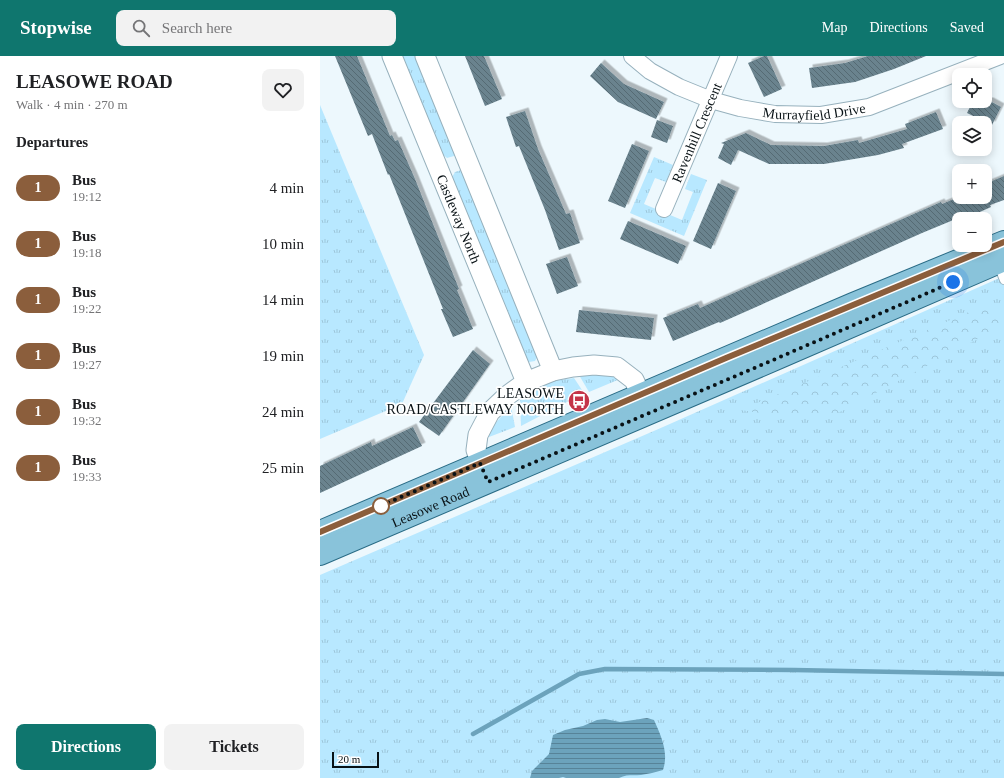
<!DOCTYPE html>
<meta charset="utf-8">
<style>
body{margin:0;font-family:Georgia,serif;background:#f2f2f2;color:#202124;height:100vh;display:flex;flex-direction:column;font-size:15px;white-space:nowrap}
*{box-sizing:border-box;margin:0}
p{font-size:13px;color:#757577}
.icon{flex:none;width:22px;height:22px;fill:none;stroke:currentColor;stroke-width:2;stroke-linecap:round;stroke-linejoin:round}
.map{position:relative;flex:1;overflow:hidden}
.details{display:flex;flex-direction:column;background:#fff;width:320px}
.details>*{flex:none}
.badge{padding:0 8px;border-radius:13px;font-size:14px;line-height:26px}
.buttons{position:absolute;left:632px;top:12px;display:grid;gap:8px}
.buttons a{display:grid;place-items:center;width:40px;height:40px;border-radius:8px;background:#fff;box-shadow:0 2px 10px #0003;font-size:20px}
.scale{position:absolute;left:12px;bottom:10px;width:47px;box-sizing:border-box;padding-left:4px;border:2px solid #091216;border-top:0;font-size:11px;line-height:14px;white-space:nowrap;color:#091216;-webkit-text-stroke:3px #fff;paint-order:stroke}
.you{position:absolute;width:20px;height:20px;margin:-10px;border:3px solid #fff;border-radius:50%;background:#1a73e8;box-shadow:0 0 0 6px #1a73e833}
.map>.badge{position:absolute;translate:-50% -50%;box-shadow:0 0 0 2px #fff}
h2{padding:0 16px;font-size:15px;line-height:36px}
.round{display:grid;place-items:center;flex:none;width:42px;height:42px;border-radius:8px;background:#f2f2f2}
.headline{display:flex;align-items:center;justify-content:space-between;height:68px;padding:0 16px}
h1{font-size:19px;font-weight:800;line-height:30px}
.cta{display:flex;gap:8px;margin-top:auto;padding:8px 16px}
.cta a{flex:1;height:46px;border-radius:8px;background:#0f766e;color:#fff;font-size:16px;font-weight:800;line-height:46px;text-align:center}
.cta a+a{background:#f2f2f2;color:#202124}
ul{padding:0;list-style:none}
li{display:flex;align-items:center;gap:12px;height:56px;padding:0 16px}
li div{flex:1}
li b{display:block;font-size:15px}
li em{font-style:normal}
li .badge{min-width:44px;font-weight:700;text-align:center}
header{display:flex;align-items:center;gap:24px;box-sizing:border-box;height:56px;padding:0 20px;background:#0f766e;color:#fff}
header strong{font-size:19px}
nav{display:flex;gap:22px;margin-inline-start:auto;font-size:14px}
.search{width:280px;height:36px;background:#f2f2f2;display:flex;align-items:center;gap:10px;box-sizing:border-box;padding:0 14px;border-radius:8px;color:#757577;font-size:15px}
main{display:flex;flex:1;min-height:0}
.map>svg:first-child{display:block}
.grass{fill:url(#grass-tufts)}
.forest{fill:url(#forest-crowns)}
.water{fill:url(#water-rules)}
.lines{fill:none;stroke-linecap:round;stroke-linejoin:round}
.stream{stroke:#6ca3bc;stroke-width:4.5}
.building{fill:url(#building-back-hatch);filter:url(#shadow)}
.service-casing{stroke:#97b1bd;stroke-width:10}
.minor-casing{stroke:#97b1bd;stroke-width:18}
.tertiary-casing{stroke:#97b1bd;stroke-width:21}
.primary-casing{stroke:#296b85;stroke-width:24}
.service{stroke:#fff;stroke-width:8}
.minor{stroke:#fff;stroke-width:16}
.tertiary{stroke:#fff;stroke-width:19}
.primary{stroke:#89c3da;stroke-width:22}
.line-casing{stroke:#fff;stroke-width:9}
.line{stroke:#8b5e3c;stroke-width:6}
.walk{stroke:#091216;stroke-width:4;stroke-dasharray:0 7.2}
.stop-dot{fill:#fff;stroke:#8b5e3c;stroke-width:2}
.labels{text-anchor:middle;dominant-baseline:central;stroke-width:3.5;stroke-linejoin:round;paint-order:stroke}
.street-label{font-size:14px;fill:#091216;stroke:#fff}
.poi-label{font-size:14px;fill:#091216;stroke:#fff;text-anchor:end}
</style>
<header>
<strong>Stopwise</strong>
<div class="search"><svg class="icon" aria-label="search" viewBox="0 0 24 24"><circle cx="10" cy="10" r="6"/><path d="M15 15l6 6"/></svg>Search here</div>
<nav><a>Map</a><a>Directions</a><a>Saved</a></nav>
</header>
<main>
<section class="details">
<div class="headline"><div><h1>LEASOWE ROAD</h1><p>Walk · 4 min · 270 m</p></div><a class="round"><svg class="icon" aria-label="heart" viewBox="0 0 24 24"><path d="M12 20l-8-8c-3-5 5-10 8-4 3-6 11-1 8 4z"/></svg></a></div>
<h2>Departures</h2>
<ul>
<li><span class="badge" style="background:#8b5e3c;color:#fff">1</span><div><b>Bus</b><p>19:12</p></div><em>4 min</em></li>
<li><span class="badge" style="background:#8b5e3c;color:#fff">1</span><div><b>Bus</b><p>19:18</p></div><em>10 min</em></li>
<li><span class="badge" style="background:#8b5e3c;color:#fff">1</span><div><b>Bus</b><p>19:22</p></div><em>14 min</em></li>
<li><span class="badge" style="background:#8b5e3c;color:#fff">1</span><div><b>Bus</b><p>19:27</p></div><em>19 min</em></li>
<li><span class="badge" style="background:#8b5e3c;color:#fff">1</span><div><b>Bus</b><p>19:32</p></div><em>24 min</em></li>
<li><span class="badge" style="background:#8b5e3c;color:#fff">1</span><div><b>Bus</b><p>19:33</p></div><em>25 min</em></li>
</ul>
<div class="cta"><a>Directions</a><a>Tickets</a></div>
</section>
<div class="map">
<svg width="684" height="722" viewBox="0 0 684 722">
<defs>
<pattern id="grass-tufts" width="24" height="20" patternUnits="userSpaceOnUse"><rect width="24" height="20" fill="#b8e8ff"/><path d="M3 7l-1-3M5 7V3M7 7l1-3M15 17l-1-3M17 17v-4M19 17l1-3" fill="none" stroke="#9dc6da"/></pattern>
<pattern id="forest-crowns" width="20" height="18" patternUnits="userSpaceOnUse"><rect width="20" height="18" fill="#b8e8ff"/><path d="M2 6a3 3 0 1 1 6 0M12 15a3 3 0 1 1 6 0" fill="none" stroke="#9dc6da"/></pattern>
<pattern id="water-rules" width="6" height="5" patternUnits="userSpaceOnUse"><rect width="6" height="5" fill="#6ca3bc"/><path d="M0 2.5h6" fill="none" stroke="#578398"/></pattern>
<pattern id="building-back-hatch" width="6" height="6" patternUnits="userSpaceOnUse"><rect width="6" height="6" fill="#6a838e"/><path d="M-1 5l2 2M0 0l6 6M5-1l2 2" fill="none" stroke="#556a73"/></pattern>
<filter id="shadow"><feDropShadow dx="3.5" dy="-3.5" stdDeviation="0" flood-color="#0004"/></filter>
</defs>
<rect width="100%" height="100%" fill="#edf8fd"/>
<!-- grass -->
<g class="grass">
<polygon points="81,0 98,0 135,93 134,100 127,102 121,97"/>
<polygon points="0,49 104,299 82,348 0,383"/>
<polygon points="334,101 353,109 346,126 335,122 324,148 362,164 373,136 365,133 371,118 387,124 364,180 310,157"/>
<polygon points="141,114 146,118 219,298 215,305 209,306 203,303 131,123 135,116"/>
<polygon points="684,220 684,722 0,722 0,519 343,371"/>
<polygon points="259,319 295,319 300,323 269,336"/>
<polygon points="254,322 264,337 201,370 200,343 233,325"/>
<polygon points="191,350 195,371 169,381 169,374"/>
</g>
<!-- forest -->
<polygon class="forest" points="670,247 684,269 514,359 470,362 421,354"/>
<!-- water -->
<path class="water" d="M327,662L334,664C341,680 349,696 343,714C336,716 328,718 321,719C313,720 307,718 299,722H246L243,721L239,722H210L212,715L229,698L233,679L245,674L263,670L277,664L285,663L300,666Z"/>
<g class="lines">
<!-- stream -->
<polyline class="stream" points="153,678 259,618 285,613 474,614 684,618"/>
</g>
<!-- building -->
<g class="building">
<polygon points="15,0 37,0 70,80 72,79 75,85 78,84 95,123 139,233 137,234 153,273 133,281 121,253 123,253 69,118 68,119 52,78 48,80"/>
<polygon points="145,0 164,0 182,43 165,50"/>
<polygon points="444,0 447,0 462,33 444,41 428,7"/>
<polygon points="548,0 606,0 574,13 535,26 492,32 489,12 525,7"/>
<polygon points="281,7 304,28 344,46 336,63 298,46 270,20"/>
<polygon points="653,45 670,45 681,51 672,69 647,57"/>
<polygon points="205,55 218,93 246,158 250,157 260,187 239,194 225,154 199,90 196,91 186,61"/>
<polygon points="616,56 623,73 582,88 584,92 558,99 504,108 449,108 418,94 411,109 398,102 404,88 401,87 426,77 451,89 504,90 538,84 539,87 587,73 585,68"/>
<polygon points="337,64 353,70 347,87 331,81"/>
<polygon points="312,88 329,95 305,152 288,145"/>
<polygon points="684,120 684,144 670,149 671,151 644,163 643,160 602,177 400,267 399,266 353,285 343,262 378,248 380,252 621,146 622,148 639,141 665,141 665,128"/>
<polygon points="398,127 416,135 391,193 373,185"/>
<polygon points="308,165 366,190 358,208 300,183"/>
<polygon points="247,201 258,230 237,238 226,208"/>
<polygon points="259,254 334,262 331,284 256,276"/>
<polygon points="153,294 170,308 119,380 99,366"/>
<polygon points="93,371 102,390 0,437 0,410 51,386 52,390"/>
</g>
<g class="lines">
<!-- service casing -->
<g class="service-casing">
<polyline id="service" points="678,209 684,224"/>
</g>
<!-- minor casing -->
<g class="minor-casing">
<g id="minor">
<path id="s1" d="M312,0L330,15L359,31L391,44L420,52L455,58L501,59L549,51L680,0"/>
<path id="s2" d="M344,153L409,0"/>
</g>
</g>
<!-- tertiary casing -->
<g class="tertiary-casing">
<g id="tertiary">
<path id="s3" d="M72,0L206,326"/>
<polyline points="105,0 233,315"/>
<polyline points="166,421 156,394 158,379 170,356 188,339 206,326 233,315 253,311 274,309 297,311 314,324 327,352"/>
</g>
</g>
<!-- primary casing -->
<g class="primary-casing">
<g id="primary">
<polyline points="0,476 533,248 684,186"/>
<path id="s4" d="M0,498L460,301L684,204"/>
</g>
</g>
<!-- service -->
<use href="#service" class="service"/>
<!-- minor -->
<use href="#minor" class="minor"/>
<!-- tertiary -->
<use href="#tertiary" class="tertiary"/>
<!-- primary -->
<use href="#primary" class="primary"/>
</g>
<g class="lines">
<!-- line casing -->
<g class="line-casing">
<polyline id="line" points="0,476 406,302 684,186"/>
</g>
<!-- line -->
<use href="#line" class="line"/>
<!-- walk -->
<polyline class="walk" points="61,450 58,451 160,407 168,426 460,301 633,226"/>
</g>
<!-- icons -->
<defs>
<g id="bus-disc" transform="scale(1.15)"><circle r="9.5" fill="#c43448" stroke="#fff"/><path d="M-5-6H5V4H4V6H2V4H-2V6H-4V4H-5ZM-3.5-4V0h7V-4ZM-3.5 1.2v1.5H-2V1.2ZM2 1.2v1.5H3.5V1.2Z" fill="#fff"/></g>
</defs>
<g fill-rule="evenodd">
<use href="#bus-disc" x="259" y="345"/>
</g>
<!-- markers -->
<circle class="stop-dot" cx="61" cy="450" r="8"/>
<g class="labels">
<!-- street labels -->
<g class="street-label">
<text stroke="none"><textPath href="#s1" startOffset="196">Murrayfield Drive</textPath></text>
<text stroke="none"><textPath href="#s2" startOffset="83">Ravenhill Crescent</textPath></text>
<text stroke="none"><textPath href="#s3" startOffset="176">Castleway North</textPath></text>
<text stroke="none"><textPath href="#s4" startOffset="120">Leasowe Road</textPath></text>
</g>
<!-- poi labels -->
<g class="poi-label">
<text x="244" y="337">LEASOWE<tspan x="244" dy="16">ROAD/CASTLEWAY NORTH</tspan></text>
</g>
</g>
</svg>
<div class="buttons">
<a><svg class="icon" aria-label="locate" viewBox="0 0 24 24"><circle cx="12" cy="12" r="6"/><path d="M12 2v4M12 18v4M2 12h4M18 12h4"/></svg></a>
<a><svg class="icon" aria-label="layers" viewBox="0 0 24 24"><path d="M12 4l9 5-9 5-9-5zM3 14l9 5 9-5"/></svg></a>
<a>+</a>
<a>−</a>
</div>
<div class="scale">20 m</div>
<div class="you" style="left:633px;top:226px"></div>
</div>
</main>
